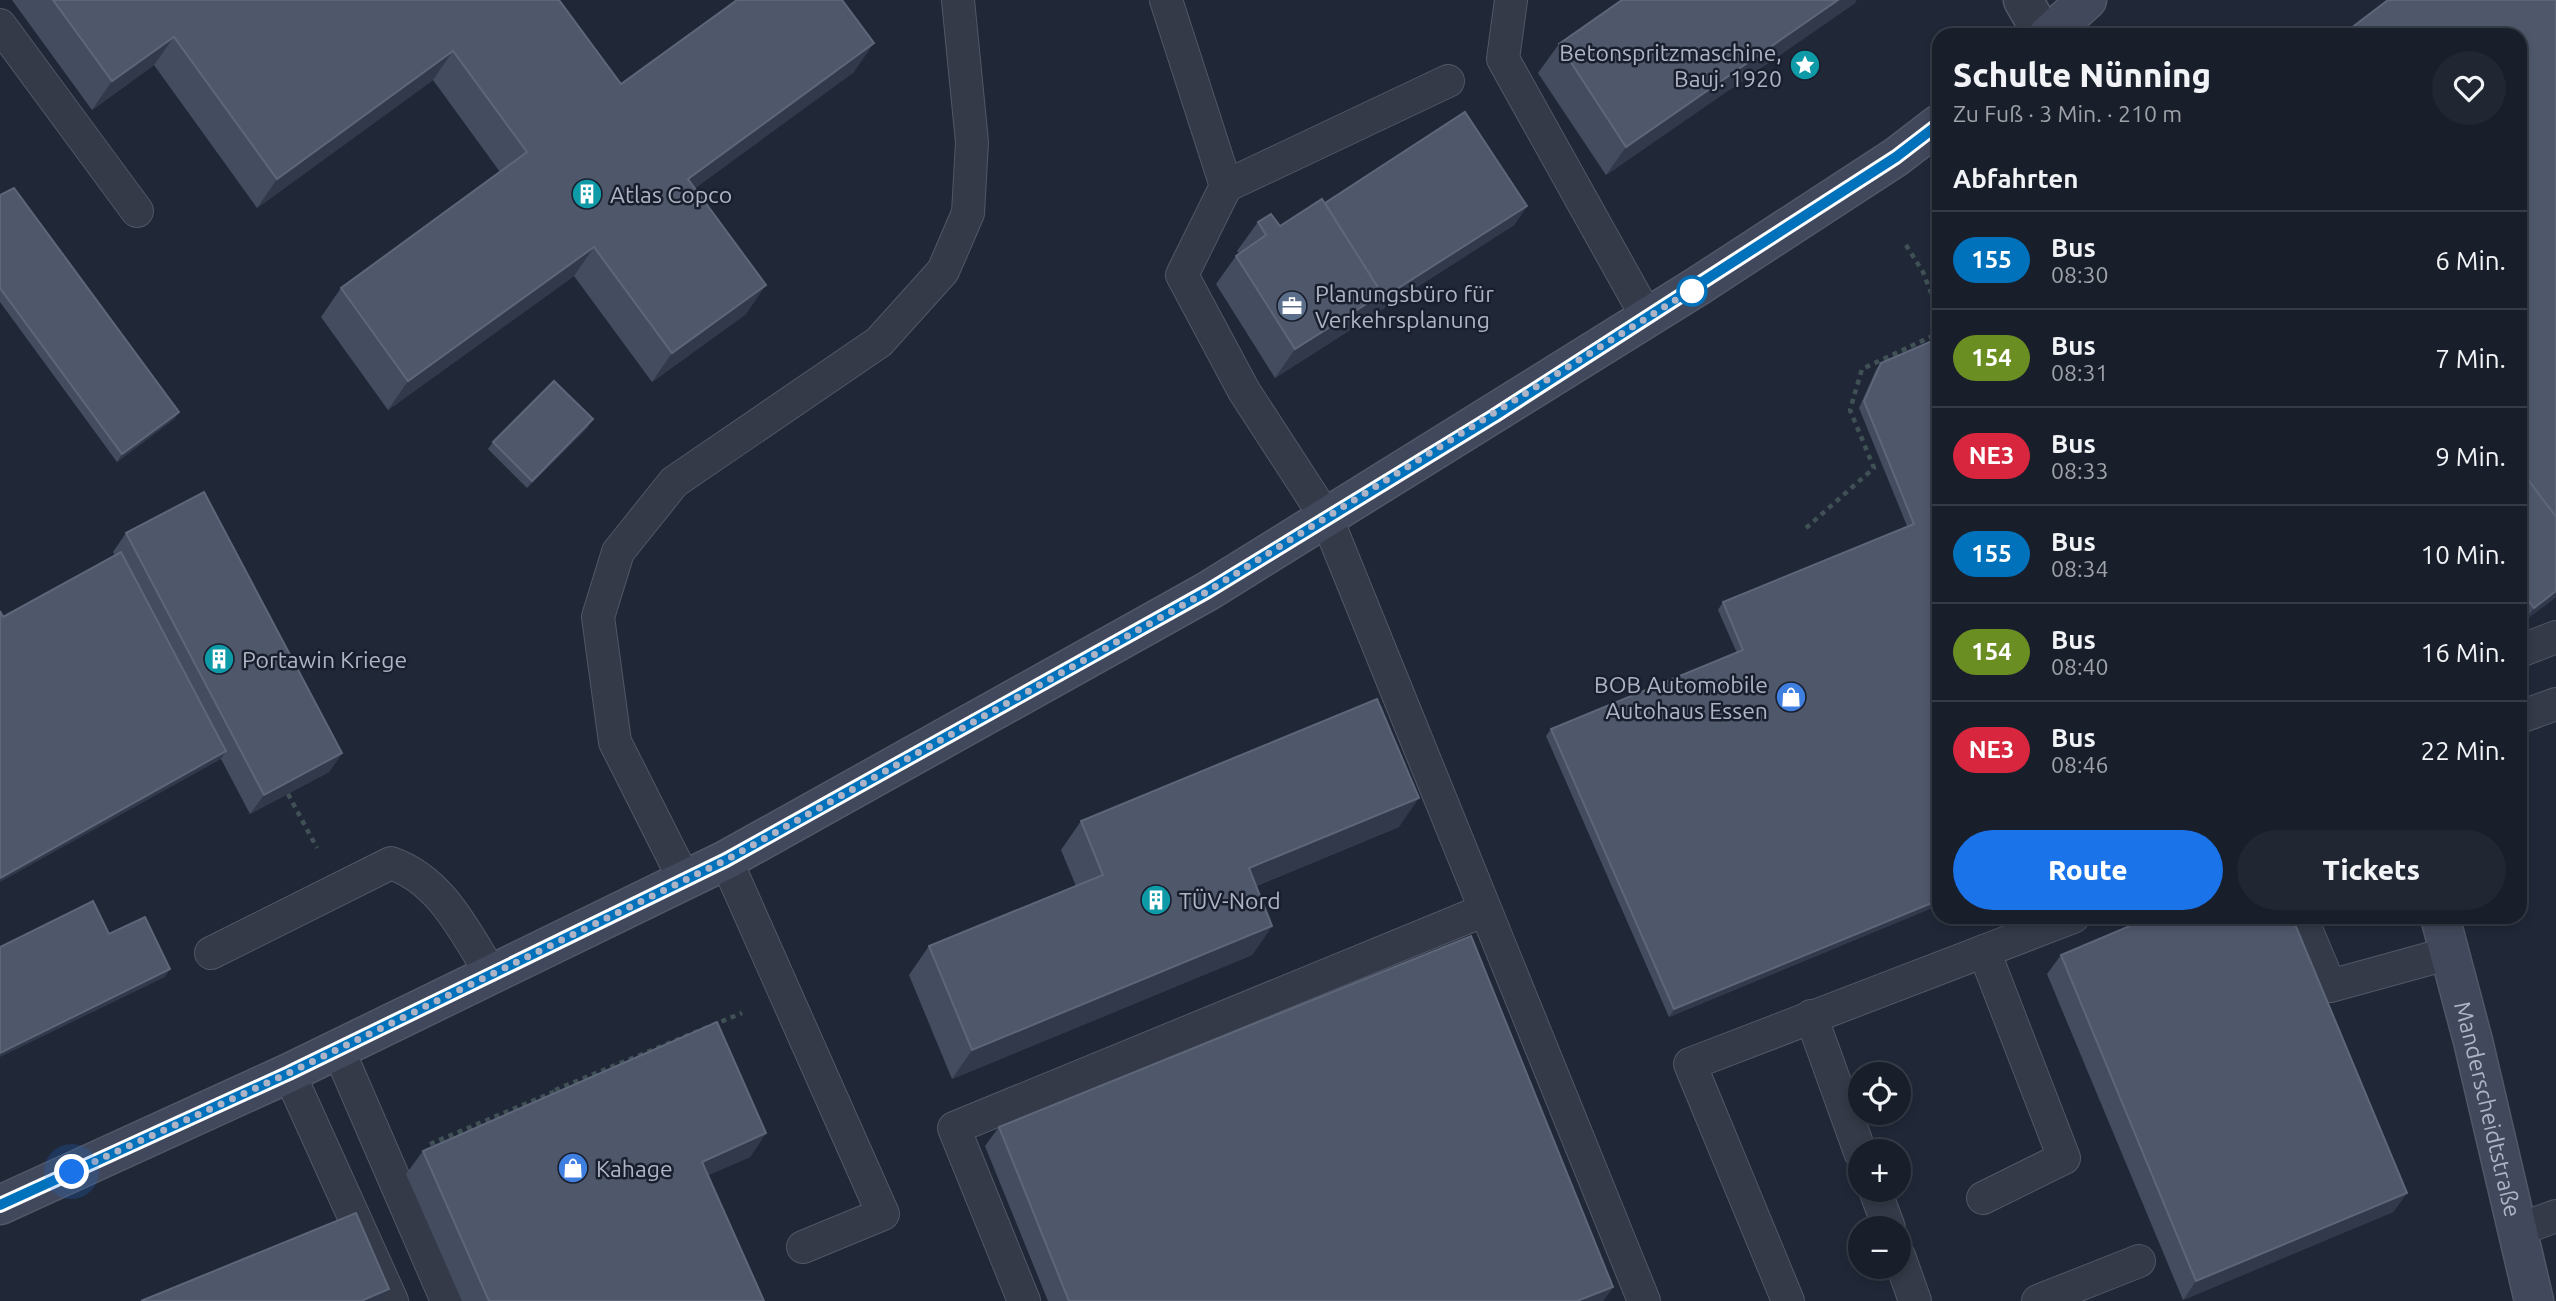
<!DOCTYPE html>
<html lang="de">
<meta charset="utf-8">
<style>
body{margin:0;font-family:Ubuntu,sans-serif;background:#212732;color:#f1f3f6;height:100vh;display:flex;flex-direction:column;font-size:26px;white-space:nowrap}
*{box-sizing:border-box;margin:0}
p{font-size:23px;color:#9fa2a8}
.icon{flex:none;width:38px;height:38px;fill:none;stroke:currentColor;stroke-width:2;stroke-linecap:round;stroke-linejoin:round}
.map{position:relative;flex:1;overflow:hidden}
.side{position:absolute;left:1932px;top:28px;width:595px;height:896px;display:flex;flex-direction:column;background:#181e2a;border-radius:21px;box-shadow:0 4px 10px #0003,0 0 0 2px #363c47}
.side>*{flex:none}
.badge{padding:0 14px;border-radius:23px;font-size:24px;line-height:46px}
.fabs{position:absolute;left:1848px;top:1062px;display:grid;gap:14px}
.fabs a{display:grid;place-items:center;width:63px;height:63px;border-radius:50%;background:#181e2a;box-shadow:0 4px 10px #0003,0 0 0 2px #363c47;font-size:35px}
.you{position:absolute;width:35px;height:35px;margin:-18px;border:5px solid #fff;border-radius:50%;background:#1a73e8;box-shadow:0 0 0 10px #1a73e833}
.map>.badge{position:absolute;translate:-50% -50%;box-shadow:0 0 0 4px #fff}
h2{padding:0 21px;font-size:26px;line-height:63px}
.round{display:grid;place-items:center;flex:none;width:74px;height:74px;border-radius:37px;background:#212732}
.summary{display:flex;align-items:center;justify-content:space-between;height:119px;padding:0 21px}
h1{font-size:33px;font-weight:800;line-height:52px}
.action{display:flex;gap:14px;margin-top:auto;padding:14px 21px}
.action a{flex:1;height:80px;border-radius:42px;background:#1a73e8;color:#fff;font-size:28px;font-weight:800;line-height:80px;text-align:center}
.action a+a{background:#212732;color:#f1f3f6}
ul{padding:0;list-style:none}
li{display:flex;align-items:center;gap:21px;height:98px;padding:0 21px;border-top:2px solid #363c47}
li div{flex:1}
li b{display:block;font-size:26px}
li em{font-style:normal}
li .badge{min-width:77px;font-weight:700;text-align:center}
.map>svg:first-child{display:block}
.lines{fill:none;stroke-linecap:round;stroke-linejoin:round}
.lane-casing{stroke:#515766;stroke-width:34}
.street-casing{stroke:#515766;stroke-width:41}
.secondary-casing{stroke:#515766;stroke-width:41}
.path{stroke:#405156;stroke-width:4.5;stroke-dasharray:5 5;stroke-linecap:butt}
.lane{stroke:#343a48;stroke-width:32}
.street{stroke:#343a48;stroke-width:38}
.secondary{stroke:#42485b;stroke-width:38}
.wall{fill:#444d60}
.shaded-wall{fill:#31394b}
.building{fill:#4f586b;stroke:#5e6679;stroke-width:2}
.line-casing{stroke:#fff;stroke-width:16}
.line{stroke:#0072bc;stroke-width:10}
.walk{stroke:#aeb4c5;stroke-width:7;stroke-dasharray:0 12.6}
.stop-dot{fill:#fff;stroke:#0072bc;stroke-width:3.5}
.labels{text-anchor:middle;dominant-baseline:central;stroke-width:5;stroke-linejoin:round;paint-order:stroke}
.poi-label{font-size:23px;fill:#aeb4c5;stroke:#191f2d;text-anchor:start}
.street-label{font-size:23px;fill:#aeb4c5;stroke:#191f2d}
</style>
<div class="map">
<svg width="2556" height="1301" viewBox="0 0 2556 1301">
<rect width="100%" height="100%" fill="#202838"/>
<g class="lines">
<!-- lane casing -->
<g class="lane-casing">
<g id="lane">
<polyline points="1166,0 1226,186 1182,275 1244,391 1327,519 1644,1301"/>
<polyline points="1511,0 1503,59 1648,319"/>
<polyline points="0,25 137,211"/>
<polyline points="1226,186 1448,81"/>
<polyline points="2520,651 2556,637"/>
<polyline points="2520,717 2556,704"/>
<polyline points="726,860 883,1214 803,1247"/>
<polyline points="685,881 615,742 598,617 618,552 674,482 879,342 943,271 968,213 972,142 958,0"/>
<polyline points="2301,917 2330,986 2450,953"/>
<path d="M211,953L391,863C442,881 464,931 492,975"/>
<polyline points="1811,1016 1860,1152"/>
<polyline points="338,1049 447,1301"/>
<polyline points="289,1073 392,1301"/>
<polyline points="1875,1190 1889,1228"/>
<polyline points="1983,1198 2064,1158 1984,951"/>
<polyline points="2518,1230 2556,1216"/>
<polyline points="1899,1256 1915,1301"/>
<polyline points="1024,1301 954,1128 1485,910"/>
<polyline points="1788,1301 1690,1064 2073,917"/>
<polyline points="2038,1301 2139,1261"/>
</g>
</g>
<!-- street casing -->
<g class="street-casing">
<polyline id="street" points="2023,0 2043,35"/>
</g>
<!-- secondary casing -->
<g class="secondary-casing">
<g id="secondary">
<polyline points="2048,35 2087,0"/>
<path id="s1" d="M2440,917L2473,1041L2534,1301"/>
<polyline points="0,1205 289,1073 726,860 1208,591 1698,286 1896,157 1939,124"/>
</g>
</g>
<!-- path -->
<g class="path">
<polyline points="1906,245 1923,272 1939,313"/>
<polyline points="1806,528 1874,468 1850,410 1862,369 1939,333"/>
<polyline points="288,794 317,848"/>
<polyline points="555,1090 742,1013"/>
<polyline points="430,1144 556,1091"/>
</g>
<!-- lane -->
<use href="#lane" class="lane"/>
<!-- street -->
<use href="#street" class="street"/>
<!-- secondary -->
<use href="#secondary" class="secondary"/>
</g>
<!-- wall -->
<g class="wall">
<polygon points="12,0 559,0 621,84 854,72 695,188 746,314 652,382 574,276 388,410 321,317 341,288 500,172 433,80 257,208 154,65 92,110"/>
<polygon points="2556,0 2556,597 2524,621 2520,616 2520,35"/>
<polygon points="1855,3 1606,175 1538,73 1559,44"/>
<polygon points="0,195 179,412 174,419 117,462 0,302"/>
<polygon points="1325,203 1527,206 1514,225 1275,378 1216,284 1236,256 1239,253 1237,251 1258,222 1280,226"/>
<polygon points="1939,338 1939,905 1669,1017 1546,736 1551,729 1737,653 1718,610 1723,602 1907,526 1859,408 1876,370 1881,363"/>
<polygon points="588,427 527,488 488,449 493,442"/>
<polygon points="126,533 342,753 329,772 250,814 221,759 3,617 115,556 113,552"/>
<polygon points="1081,821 1399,827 1256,886 1272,926 1252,955 952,1079 909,975 929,946 1076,886 1061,850"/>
<polygon points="2061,955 2407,1193 2393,1212 2183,1300 2047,974"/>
<polygon points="999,1127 1613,1287 1603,1301 1048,1301 985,1146"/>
<polygon points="766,1133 750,1157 708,1175 764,1301 462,1301 406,1174 423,1151"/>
</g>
<!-- shaded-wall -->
<g class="shaded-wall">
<polygon points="1838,0 1857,0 1855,3 1606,175 1626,147"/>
<polygon points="174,37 154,65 92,110 112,81"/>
<polygon points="874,43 854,72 668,208 688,179"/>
<polygon points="453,51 433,80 257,208 277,179"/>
<polygon points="1527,206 1514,225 1362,322 1375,303"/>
<polygon points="594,247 574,276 388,410 408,381"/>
<polygon points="766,285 746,314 652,382 672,353"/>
<polygon points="1382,294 1362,322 1275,378 1295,349"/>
<polygon points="179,412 174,419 117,462 122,454"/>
<polygon points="593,419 588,427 527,488 532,481"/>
<polygon points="2556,591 2556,597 2524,621 2534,608"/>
<polygon points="226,751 221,759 0,882 0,878"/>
<polygon points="342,753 329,772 250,814 264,795"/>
<polygon points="1419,798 1399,827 1228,897 1249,868"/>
<polygon points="1939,900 1939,905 1669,1017 1674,1009"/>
<polygon points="1272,926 1252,955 952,1079 972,1050"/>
<polygon points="170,969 165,977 0,1057 0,1053"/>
<polygon points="766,1133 750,1157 686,1185 702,1162"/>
<polygon points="2407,1193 2393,1212 2183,1300 2196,1281"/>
<polygon points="1613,1287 1603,1301 1577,1301"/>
<polygon points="389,1289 381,1301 361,1301"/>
</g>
<!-- building -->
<g class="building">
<polygon points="53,0 559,0 621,84 737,0 842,0 874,43 688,179 766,285 672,353 594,247 408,381 341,288 527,152 453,51 277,179 174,37 112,81"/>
<polygon points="1622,0 1838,0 1626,147 1559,44"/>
<polygon points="2388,0 2556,0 2556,517 2520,469 2520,35 2342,35"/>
<polygon points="1465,112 1527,206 1375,303 1382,294 1325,203"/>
<polygon points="14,188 179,412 122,454 0,288 0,195"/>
<polygon points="1322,199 1382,294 1295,349 1236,256 1266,235 1258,222 1271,214 1280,226"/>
<polygon points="1939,338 1939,900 1674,1009 1551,729 1743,650 1723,602 1914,524 1864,401 1881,363"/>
<polygon points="554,381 593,419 532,481 493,442"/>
<polygon points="2520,469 2556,517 2556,591 2534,608 2520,589"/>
<polygon points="204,492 342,753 264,795 126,533"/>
<polygon points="121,552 226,751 0,878 0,611 3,617"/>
<polygon points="1377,699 1419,798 1249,868 1272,926 972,1050 929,946 1103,875 1081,821"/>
<polygon points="93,901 109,934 145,917 170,969 0,1053 0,947"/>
<polygon points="2151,917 2292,917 2407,1193 2196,1281 2061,955"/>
<polygon points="1471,936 1613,1287 1577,1301 1069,1301 999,1127"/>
<polygon points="717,1022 766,1133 702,1162 764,1301 489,1301 423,1151"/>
<polygon points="356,1213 389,1289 361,1301 141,1301"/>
</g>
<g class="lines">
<!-- line casing -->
<g class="line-casing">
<polyline id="line" points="0,1205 289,1073 726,860 1208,591 1494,416 1896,157 1939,124"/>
</g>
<!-- line -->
<use href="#line" class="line"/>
<!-- walk -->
<polyline class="walk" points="72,1172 289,1073 726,860 1208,591 1698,286 1692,291"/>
</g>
<!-- icons -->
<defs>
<g id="sight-disc" transform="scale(1.575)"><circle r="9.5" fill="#0f9aa8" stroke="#191f2d"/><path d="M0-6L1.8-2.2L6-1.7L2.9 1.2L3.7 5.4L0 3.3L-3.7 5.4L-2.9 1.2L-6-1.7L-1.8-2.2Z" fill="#fff"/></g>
<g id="building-disc" transform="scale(1.575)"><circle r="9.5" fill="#0f9aa8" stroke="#191f2d"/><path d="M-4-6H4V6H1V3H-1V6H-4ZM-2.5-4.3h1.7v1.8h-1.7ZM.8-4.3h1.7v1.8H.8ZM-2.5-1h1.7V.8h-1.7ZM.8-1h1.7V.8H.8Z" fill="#fff"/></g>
<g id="office-disc" transform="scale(1.575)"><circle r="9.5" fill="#5c6f8a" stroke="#191f2d"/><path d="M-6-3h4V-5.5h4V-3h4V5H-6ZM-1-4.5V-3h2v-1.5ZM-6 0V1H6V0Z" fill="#fff"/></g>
<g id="shop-disc" transform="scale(1.575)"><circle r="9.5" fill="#3f7fe0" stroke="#191f2d"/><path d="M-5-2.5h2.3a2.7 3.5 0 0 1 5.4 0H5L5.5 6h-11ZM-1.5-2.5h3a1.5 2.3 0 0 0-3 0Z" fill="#fff"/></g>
</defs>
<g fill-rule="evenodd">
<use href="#sight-disc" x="1805" y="65"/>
<use href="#building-disc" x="587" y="194"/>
<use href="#office-disc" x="1292" y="306"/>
<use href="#building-disc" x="219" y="659"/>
<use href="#shop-disc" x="1791" y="697"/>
<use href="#building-disc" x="1156" y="900"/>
<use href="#shop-disc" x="573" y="1168"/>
</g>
<!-- markers -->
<circle class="stop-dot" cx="1692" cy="291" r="14"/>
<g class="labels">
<!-- poi labels -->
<g class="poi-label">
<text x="1782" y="52" text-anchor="end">Betonspritzmaschine,<tspan x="1782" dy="26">Bauj. 1920</tspan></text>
<text x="610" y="194">Atlas Copco</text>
<text x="1315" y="293">Planungsbüro für<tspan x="1315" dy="26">Verkehrsplanung</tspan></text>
<text x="242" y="659">Portawin Kriege</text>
<text x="1768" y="684" text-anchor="end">BOB Automobile<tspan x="1768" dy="26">Autohaus Essen</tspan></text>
<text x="1179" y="900">TÜV-Nord</text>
<text x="596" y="1168">Kahage</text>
</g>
<!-- street labels -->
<g class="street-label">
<text stroke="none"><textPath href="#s1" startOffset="198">Manderscheidtstraße</textPath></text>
</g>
</g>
</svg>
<div class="fabs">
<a><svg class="icon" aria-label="locate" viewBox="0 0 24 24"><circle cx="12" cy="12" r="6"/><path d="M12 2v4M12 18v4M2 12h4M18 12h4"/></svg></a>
<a>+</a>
<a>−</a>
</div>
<div class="you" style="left:72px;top:1172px"></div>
<section class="side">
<div class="summary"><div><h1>Schulte Nünning</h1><p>Zu Fuß · 3 Min. · 210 m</p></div><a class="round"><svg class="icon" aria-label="heart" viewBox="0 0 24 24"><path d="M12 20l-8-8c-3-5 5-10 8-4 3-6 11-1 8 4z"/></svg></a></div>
<h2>Abfahrten</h2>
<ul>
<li><span class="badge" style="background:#0072bc;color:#fff">155</span><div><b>Bus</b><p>08:30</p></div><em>6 Min.</em></li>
<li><span class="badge" style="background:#6b8e23;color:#fff">154</span><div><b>Bus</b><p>08:31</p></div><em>7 Min.</em></li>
<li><span class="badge" style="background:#d7263d;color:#fff">NE3</span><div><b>Bus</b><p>08:33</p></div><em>9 Min.</em></li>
<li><span class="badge" style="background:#0072bc;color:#fff">155</span><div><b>Bus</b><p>08:34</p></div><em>10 Min.</em></li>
<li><span class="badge" style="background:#6b8e23;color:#fff">154</span><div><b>Bus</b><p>08:40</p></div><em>16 Min.</em></li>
<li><span class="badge" style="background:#d7263d;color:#fff">NE3</span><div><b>Bus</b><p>08:46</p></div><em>22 Min.</em></li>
</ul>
<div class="action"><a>Route</a><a>Tickets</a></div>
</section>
</div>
